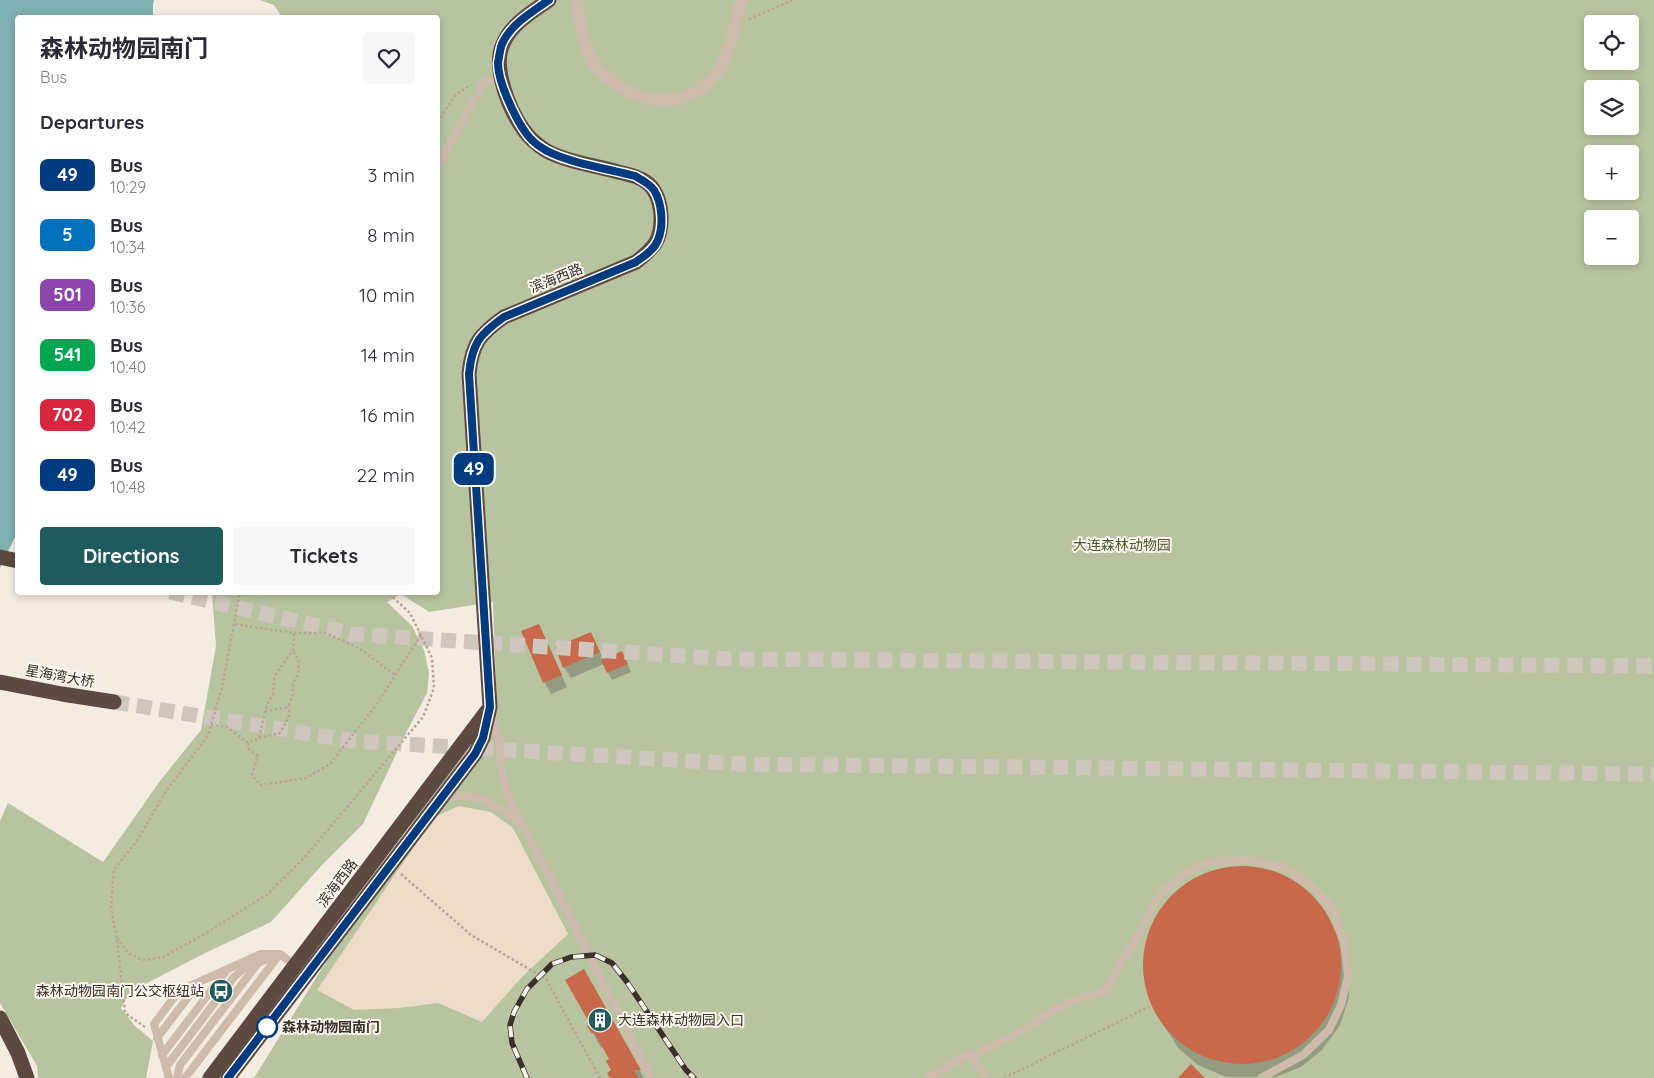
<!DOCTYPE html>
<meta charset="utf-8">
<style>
body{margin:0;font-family:Quicksand,"Noto Sans SC",sans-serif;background:#f7f7f7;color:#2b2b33;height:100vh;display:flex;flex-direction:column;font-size:19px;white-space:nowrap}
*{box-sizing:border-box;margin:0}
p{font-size:16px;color:#7c7c81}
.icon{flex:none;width:28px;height:28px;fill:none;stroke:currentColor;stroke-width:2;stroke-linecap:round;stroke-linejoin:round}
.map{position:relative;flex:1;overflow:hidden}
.panel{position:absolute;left:15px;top:15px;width:425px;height:580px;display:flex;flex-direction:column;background:#fff;border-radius:5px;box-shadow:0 2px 8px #0003}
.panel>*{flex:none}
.badge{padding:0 10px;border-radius:8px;font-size:18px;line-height:32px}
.tools{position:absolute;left:1584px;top:15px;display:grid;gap:10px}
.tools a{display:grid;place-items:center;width:55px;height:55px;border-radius:5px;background:#fff;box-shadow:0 2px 8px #0003;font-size:25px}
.map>.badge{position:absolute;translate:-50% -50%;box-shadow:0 0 0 2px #fff}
h2{padding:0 25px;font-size:19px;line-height:45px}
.round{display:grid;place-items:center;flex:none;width:52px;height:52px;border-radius:5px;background:#f7f7f7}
.head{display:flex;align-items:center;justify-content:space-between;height:85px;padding:0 25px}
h1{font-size:24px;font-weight:700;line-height:38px}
.action{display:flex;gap:10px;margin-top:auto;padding:10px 25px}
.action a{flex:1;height:58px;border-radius:5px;background:#1f5a5e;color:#fff;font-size:20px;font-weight:700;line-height:58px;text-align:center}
.action a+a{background:#f7f7f7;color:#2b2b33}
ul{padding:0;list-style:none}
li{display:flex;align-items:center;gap:15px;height:60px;padding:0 25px}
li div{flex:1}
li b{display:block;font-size:19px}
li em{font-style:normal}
li .badge{min-width:55px;font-weight:700;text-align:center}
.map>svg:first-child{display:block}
.green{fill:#b8c4a0;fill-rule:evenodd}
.plaza{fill:#ecdcc8}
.water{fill:#7fb0b2}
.shadow{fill:#0003}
.building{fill:#c8694b}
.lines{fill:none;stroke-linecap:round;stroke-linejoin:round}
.highway-tunnel{stroke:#cfc6bd;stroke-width:15;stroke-dasharray:15 8;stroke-linecap:butt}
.path{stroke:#b9a596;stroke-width:2.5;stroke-dasharray:2.5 2.5;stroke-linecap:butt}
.lane{stroke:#cdbbac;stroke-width:8}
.street{stroke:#cdbbac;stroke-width:12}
.highway{stroke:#5c4a42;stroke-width:15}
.rail-casing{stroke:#3b302b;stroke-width:5.5}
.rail{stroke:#fbf5ee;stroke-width:4;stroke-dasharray:11;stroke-linecap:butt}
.line-casing{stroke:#fff;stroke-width:11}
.line{stroke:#003b80;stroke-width:8}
.stop-dot{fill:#fff;stroke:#003b80;stroke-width:2.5}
.labels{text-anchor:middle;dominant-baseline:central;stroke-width:4;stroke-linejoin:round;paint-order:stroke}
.street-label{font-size:14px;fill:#3b302b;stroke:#fbf5ee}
.park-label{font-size:14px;fill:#4a5a2e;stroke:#fbf5ee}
.poi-label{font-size:14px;fill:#3b302b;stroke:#fbf5ee;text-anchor:end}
.stop-label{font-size:14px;font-weight:bold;fill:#3b302b;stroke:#fbf5ee;text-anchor:start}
</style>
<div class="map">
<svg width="1654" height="1078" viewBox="0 0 1654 1078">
<rect width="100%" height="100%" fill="#f4ebe1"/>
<!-- green -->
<path class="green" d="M260,0H1654V1078H254L496,688L493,602L429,612L401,594L387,602L412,626L424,650L429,673L427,693L407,731L363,824L321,866L271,922L203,954L130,992L121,1008L134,1025L153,1041L146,1078H38L37,1066L0,1003V821L8,803L103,862L160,781L201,730L216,646L212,593L438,592V18L282,17L274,5ZM1592,24H1630V61H1592ZM1592,89H1630V126H1592ZM1592,154H1630V191H1592ZM1592,219H1630V256H1592Z"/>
<!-- plaza -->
<polygon class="plaza" points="459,806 491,812 513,828 568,934 522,977 482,1022 438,1003 399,1008 354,1010 317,990 434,817"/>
<!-- water -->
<polygon class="water" points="0,0 154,0 153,4 153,17 18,18 18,535 16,535 0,568"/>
<!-- shadow -->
<g class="shadow">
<polygon points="539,625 567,687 551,694 545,683 522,632"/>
<polygon points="591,634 604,660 626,660 631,672 612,680 604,664 571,678 564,667"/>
<polygon points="1247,867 1275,872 1300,885 1318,903 1341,942 1349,967 1349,997 1340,1025 1322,1050 1301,1067 1276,1077 1226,1077 1198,1065 1179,1049 1161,1021 1152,1005 1145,979 1145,947 1153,923 1169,900 1188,882 1216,870"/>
<polygon points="583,971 644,1078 611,1078 613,1071 611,1059 603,1047 601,1048 589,1026 592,1024"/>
</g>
<!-- building -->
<g class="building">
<polygon points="539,624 562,675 543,683 521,631"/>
<polygon points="591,632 600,652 563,668 555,647"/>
<polygon points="622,651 628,664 607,673 601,660"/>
<circle cx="1242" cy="965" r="99"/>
<polygon points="584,969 641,1070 634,1070 639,1078 610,1078 607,1073 611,1070 606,1061 609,1059 594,1032 592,1034 587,1026 590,1024 565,980"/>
<polygon points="1191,1064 1205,1078 1178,1078"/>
</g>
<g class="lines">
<!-- highway-tunnel -->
<g class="highway-tunnel">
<polyline points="170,592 352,634 729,659 1654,666"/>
<polyline points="114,702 353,741 742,764 1654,774"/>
</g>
<!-- path -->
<g class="path">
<polyline points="749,19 793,0"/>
<polyline points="438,122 455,95 471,85"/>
<polyline points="294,633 326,633 359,648 395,675"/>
<polyline points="265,711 284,708 289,706 293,695 293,684 298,675 299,662 293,650"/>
<polyline points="211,725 227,727 248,743 259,738 267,705 273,694 275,675 293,650 294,633 234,624"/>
<polyline points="259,738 280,733 289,717 289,706"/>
<polyline points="248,743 249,749 258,756 252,775 260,785 306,778 330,764 376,705 421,635"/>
<polyline points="401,874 471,935 546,979 600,1078"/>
<polyline points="117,938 128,953 143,960 163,957 208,932 268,894 304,858 423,717 434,688 432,658 410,613 387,592"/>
<polyline points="145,1027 125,1013 117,938 114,925 111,906 114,870 136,842 166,791 208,736 222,687 240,592"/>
<polyline points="1004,1078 1151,1006"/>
</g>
<!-- lane -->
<g class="lane">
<polyline points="438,166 484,82 502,79"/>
<polyline points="491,712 499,739 502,773 509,799 552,881 651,1078"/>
<path d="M443,799C475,789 496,804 520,824"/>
<polyline points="157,1038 198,984"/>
<polyline points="162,1055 226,971"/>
<polyline points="166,1067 234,977 254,960"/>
<polyline points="169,1078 154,1024 179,991 261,954 280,954 297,967"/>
<polyline points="177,1078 180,1065 258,963 275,956"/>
<polyline points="185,1078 279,955"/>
<polyline points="928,1078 970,1053"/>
<polyline points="987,1078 971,1057 1026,1028 1070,1001 1104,992 1137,937 1159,894 1182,876 1208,862 1249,860 1285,868 1312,886 1334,910 1344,943 1348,976 1341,1005 1329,1030 1303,1055 1261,1078"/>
</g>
<!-- street -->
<path class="street" d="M576,0C580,20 582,41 591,59C596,68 604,75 612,81C644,106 688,109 715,75C733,53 732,25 742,0"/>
<!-- highway -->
<g class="highway">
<polyline points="0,557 18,561"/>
<polyline points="0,682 62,694 114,702"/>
<polyline points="0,1018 18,1053 27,1078"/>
<polyline points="210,1078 487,711"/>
<path d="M228,1078L475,754L483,738L490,707L469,374C472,343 480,334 504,317L636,262C654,248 662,240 661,215C660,203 656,189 646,182C638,176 627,174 618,172C594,165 566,162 545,150C536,144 529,138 523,129C509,109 492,67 503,44C511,24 532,12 549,0"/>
</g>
<!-- rail casing -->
<g class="rail-casing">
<polyline id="rail" points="527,1078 512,1043 510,1025 514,1012 527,989 552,964 571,957 595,955 612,963 627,982 686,1070 694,1078"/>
</g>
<!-- rail -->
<use href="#rail" class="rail"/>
</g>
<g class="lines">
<!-- line casing -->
<g class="line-casing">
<path id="line" d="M228,1078L475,754L483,738L490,707L469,374C472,343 480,334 504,317L636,262C644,256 654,250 658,240C664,225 662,203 654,190C649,183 642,180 635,176C609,169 570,163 547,151C542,148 537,145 534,142C519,129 498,83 498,63C499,58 500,49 502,44C511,24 532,12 549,0"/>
</g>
<!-- line -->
<use href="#line" class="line"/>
</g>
<!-- icons -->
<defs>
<g id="bus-disc" transform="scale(1.25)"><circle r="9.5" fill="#1f5a5e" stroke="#fbf5ee"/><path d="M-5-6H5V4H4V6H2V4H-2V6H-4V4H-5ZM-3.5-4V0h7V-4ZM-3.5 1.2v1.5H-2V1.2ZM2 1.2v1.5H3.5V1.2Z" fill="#fff"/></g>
<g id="building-disc" transform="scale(1.25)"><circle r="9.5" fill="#1f5a5e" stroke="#fbf5ee"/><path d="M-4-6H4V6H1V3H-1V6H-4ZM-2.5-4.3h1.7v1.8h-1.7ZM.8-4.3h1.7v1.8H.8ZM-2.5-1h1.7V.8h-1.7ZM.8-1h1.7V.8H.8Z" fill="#fff"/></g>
</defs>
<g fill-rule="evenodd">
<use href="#bus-disc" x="221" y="991"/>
<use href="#building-disc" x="600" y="1020"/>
</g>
<!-- markers -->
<circle class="stop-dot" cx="267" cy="1027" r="10"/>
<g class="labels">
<!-- street labels -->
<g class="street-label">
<text transform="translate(556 278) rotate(-22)">滨海西路</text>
<text transform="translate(60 676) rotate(10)">星海湾大桥</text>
<text transform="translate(337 883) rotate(-53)">滨海西路</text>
</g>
<!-- park labels -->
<g class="park-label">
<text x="1122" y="545">大连森林动物园</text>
</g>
<!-- poi labels -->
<g class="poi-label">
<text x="204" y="991">森林动物园南门公交枢纽站</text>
<text x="618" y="1020" text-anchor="start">大连森林动物园入口</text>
</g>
<!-- stop labels -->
<g class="stop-label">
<text x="282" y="1027">森林动物园南门</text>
</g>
</g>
</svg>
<div class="tools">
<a><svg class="icon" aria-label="locate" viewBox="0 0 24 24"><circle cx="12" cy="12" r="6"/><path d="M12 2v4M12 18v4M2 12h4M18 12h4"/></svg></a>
<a><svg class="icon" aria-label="layers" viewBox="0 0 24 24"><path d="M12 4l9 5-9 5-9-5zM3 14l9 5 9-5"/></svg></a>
<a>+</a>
<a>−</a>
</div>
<b class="badge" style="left:474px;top:469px;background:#003b80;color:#fff">49</b>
<section class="panel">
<div class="head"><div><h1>森林动物园南门</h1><p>Bus</p></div><a class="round"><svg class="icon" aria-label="heart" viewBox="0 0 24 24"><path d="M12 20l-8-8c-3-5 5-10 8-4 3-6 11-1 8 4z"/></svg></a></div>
<h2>Departures</h2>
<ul>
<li><span class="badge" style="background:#003b80;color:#fff">49</span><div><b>Bus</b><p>10:29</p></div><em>3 min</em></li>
<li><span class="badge" style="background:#0072bc;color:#fff">5</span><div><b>Bus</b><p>10:34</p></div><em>8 min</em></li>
<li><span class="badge" style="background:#8e44ad;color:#fff">501</span><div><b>Bus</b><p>10:36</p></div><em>10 min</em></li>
<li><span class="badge" style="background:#00a651;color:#fff">541</span><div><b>Bus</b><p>10:40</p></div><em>14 min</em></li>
<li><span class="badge" style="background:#d7263d;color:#fff">702</span><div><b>Bus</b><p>10:42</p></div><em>16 min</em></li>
<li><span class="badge" style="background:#003b80;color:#fff">49</span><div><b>Bus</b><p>10:48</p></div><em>22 min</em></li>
</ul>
<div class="action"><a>Directions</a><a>Tickets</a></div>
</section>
</div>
